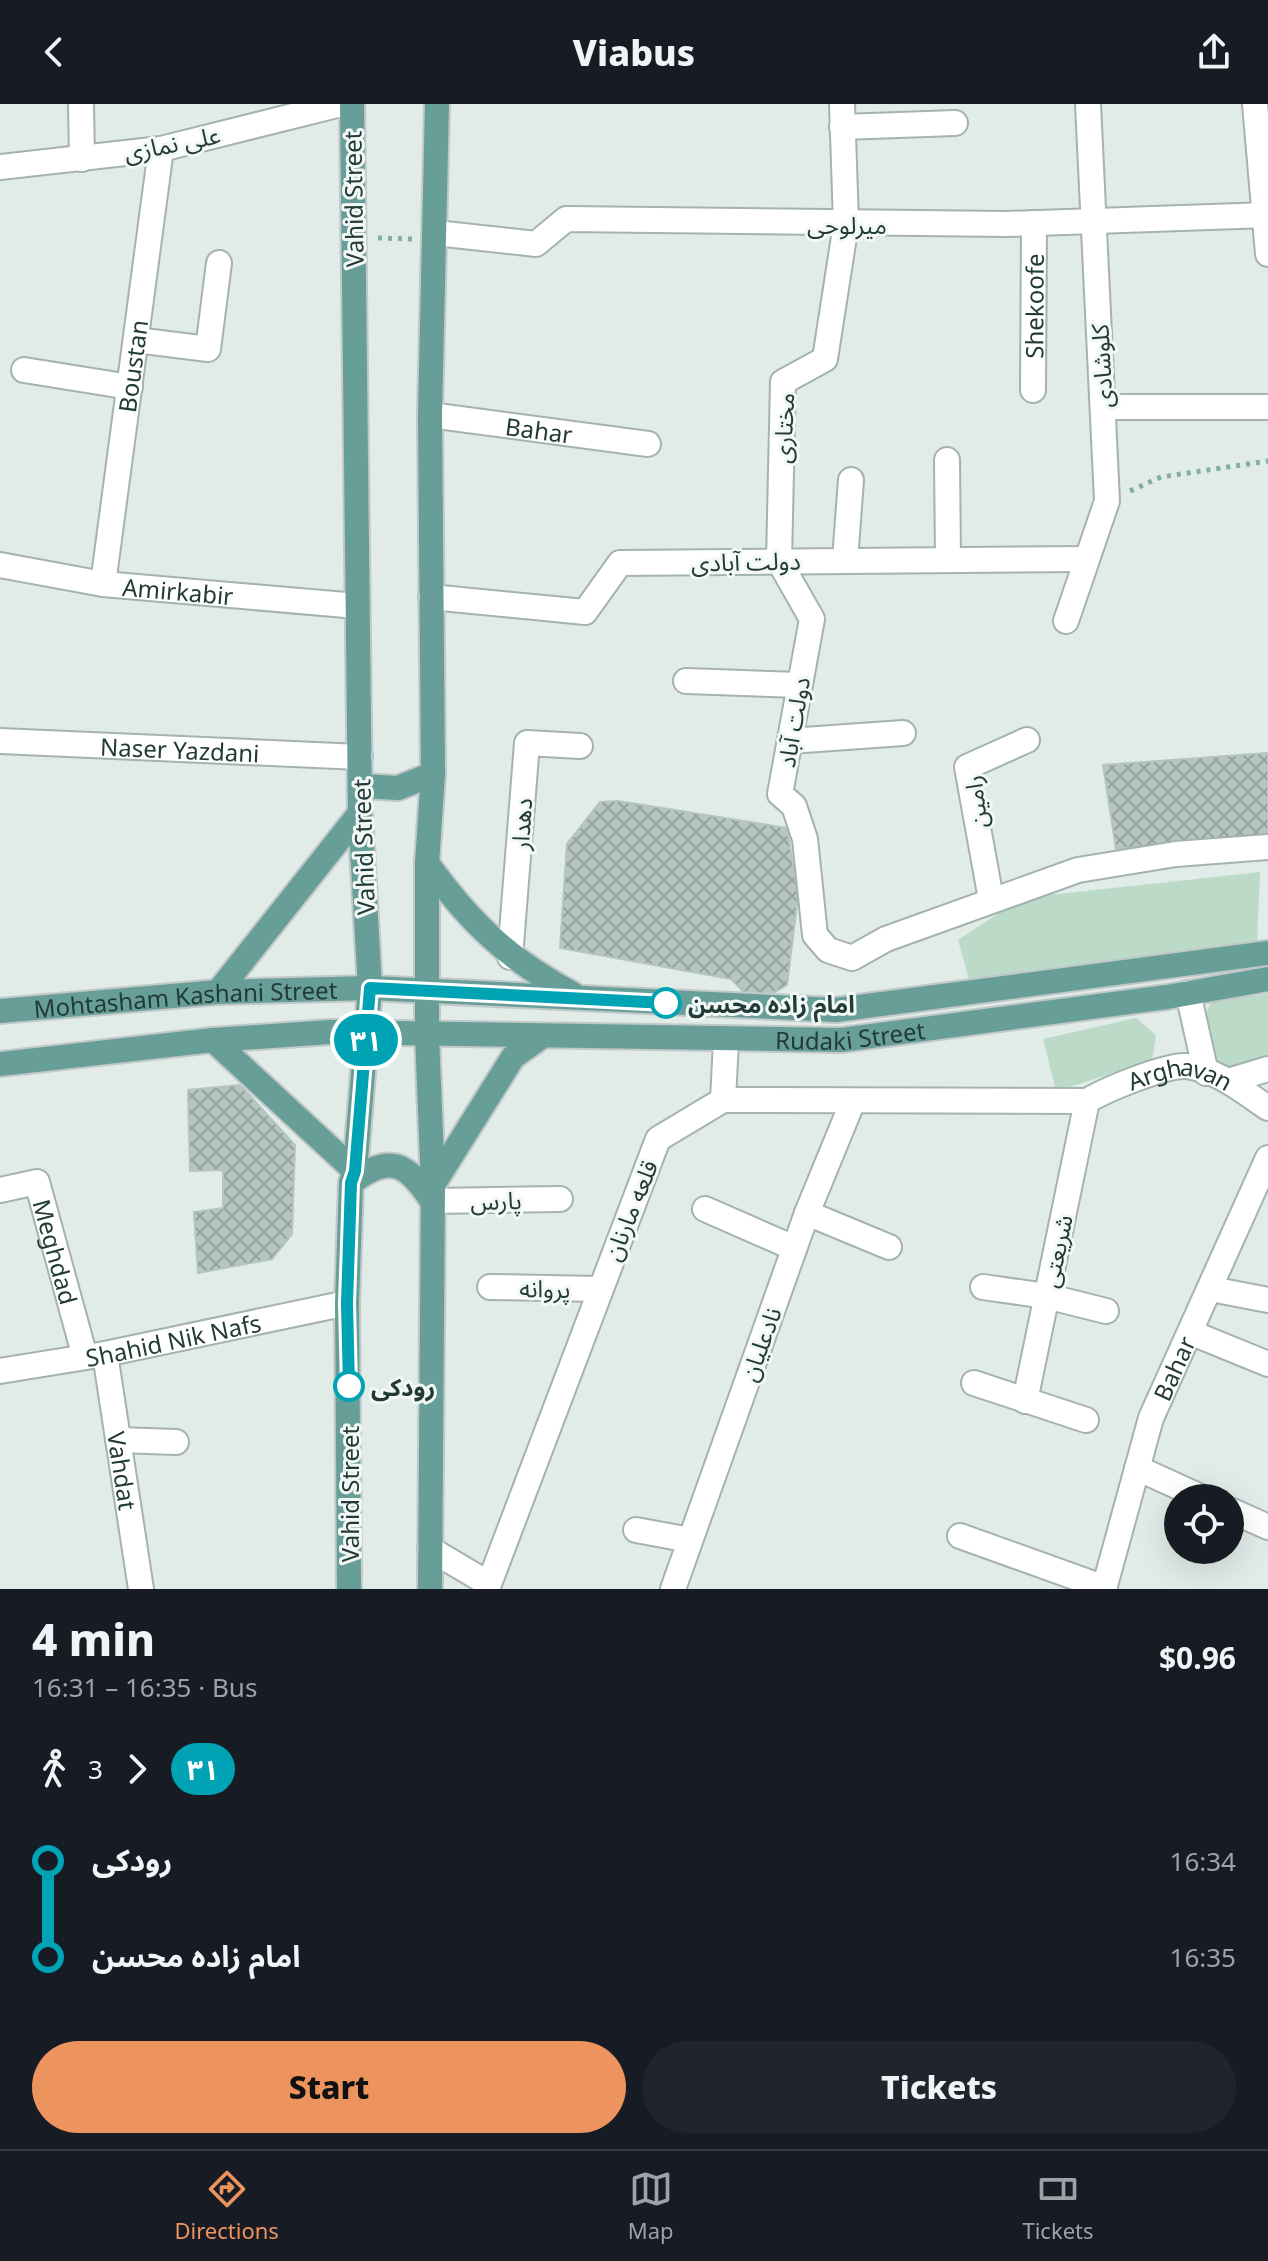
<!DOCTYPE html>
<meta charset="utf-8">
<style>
body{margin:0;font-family:"Noto Sans","Noto Sans Arabic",sans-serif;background:#20242c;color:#f1f3f6;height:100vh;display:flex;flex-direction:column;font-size:30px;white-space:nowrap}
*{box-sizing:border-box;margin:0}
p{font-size:26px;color:#9ea1a6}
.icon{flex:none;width:44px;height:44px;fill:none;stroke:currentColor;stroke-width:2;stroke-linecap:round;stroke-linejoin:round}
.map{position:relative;height:1485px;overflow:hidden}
.details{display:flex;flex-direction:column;background:#171b24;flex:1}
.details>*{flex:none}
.badge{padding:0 16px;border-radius:26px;font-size:28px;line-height:52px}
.buttons{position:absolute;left:1164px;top:1380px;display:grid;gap:16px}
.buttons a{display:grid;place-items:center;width:80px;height:80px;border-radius:50%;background:#171b24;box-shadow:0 8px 32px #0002;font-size:40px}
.map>.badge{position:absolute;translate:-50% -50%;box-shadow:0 0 0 4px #fff}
.legs{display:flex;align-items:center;gap:12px;height:88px;padding:0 32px;font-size:26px}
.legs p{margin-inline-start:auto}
.overview{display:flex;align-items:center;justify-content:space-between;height:136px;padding:0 32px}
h1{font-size:44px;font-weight:800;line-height:60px}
.primary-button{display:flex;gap:16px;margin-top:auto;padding:16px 32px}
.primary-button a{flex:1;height:92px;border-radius:48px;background:#ec935e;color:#111;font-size:32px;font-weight:800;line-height:92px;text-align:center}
.primary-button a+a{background:#20242c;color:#f1f3f6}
ul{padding:0 32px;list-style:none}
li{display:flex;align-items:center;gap:28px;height:96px;font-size:30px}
li i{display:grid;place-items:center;width:12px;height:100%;margin:0 10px;background:currentColor}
li i::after{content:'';width:20px;height:20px;margin:-10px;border:6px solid;border-radius:50%;background:#171b24}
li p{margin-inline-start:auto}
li:first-child i{background:linear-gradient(#0000 50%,currentColor 0)}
li:last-child i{background:linear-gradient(currentColor 50%,#0000 0)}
header{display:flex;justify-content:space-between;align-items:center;height:104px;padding:0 32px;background:#171b24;font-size:36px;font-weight:800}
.tab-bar{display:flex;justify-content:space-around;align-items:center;height:112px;border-top:2px solid #363941;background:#171b24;font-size:22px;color:#9ea1a6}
.tab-bar a{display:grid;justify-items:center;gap:4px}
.tab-bar .on{color:#ec935e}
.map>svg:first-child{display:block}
.green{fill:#bbdbc8}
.building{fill:url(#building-cross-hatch);stroke:#b4c4c0;stroke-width:2}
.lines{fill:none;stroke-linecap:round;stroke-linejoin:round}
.minor-casing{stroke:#a4b3af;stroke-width:28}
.major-casing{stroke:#c1c8c7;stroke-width:28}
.path{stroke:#83ada5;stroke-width:5;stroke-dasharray:4 6;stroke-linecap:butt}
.minor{stroke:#fff;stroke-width:24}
.major{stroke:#679f98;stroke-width:24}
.line-1-casing{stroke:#fff;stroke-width:18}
.line-1{stroke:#00a3b4;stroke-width:12}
.stop-1-dot{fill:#fff;stroke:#00a3b4;stroke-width:4}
.labels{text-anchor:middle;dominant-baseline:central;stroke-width:6;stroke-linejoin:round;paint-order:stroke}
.street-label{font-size:24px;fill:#223b37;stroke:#f1f8f5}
.stop-label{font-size:24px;font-weight:bold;fill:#223b37;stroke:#f1f8f5;text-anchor:start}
</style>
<header><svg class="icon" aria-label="back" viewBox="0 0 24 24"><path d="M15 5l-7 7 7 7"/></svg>Viabus<svg class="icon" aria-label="share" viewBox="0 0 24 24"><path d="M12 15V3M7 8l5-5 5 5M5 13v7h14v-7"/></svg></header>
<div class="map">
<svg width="1268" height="1485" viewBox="0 0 1268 1485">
<defs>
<pattern id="building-cross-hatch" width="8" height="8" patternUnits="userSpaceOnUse" patternTransform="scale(2)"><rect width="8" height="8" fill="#b7c6c1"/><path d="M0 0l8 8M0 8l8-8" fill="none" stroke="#94a29e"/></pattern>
</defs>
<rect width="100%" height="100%" fill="#e1ebe8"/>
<!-- green -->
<g class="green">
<polygon points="1260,768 1257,839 970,879 958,836 1022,794"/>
<polygon points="1268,890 1268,954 1232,966 1215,963 1200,922 1211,898"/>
<polygon points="1136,914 1156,931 1152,957 1056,987 1043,935"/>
</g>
<!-- building -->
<g class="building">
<polygon points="1268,649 1268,730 1116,745 1103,661"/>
<polygon points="618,697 787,724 798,792 787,881 763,895 748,892 731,875 560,844 567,740 600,698"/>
<polygon points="240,981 295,1041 292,1130 272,1155 198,1169 194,1108 223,1104 223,1066 190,1067 188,986"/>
</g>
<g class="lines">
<!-- minor casing -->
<g class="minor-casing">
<g id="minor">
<polyline points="81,0 82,55"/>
<polyline points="842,0 846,120 825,255 783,278 779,457 812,515 780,690 794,702 805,735 815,831 828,846 852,854 886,835 1078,766 1176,750 1268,743"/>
<polyline points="1255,0 1268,150"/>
<polyline points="842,23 955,19"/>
<polyline points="0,63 161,45 341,0"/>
<polyline points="436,129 536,140 566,115 1007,120 1268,111"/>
<polyline points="136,236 208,245 219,159"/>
<polyline points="24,266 130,283"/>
<path id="s1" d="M1033,286L1034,119"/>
<polyline points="1103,303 1268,303"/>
<path id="s2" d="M430,311L648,340"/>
<polyline points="947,356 948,456"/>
<polyline points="845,456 851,376"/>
<path id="s3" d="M0,461L103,480L357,502"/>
<path id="s4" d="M103,480L161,45"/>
<polyline points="431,493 585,508 620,459 1087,455"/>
<polyline points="1066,517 1107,397 1088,0"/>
<polyline points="686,577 800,581"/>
<path id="s5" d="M0,637L360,653"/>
<polyline points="790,637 903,629"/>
<polyline points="991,795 967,663 1027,636"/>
<polyline points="510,853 527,639 580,642"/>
<polyline points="1188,889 1206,969"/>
<polyline points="1228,977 1268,965"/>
<polyline points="723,996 726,937"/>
<path id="s6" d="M1087,997C1105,986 1165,961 1186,962C1216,965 1244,988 1268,1004"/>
<path id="s7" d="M0,1086L37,1078L85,1253"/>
<polyline points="432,1097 560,1095"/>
<polyline points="705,1105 794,1144"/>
<polyline points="807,1109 889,1143"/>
<polyline points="490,1183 599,1185"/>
<polyline points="983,1183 1046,1192 1106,1207"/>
<polyline points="1211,1185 1268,1196"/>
<polyline points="1192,1229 1268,1260"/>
<path id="s8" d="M105,1250L141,1485"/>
<path id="s9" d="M0,1267L105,1250L347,1199"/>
<polyline points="974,1279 1086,1316"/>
<polyline points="1025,1297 1087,997"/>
<polyline points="118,1336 176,1338"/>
<polyline points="1137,1364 1203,1394"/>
<polyline points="1230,1406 1268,1423"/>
<polyline points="636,1426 690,1436"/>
<polyline points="960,1432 1105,1484"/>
<polyline points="430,1445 489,1480 658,1035 723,996 1087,997"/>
<polyline points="673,1485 807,1109 853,997"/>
<path id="s10" d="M1104,1485L1151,1314L1268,1054"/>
</g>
</g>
<!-- major casing -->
<g class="major-casing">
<g id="major">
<polyline points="361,682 398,684 433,670"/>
<path d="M427,759C469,818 509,856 573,890"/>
<polyline points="218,888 360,709"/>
<path id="s11" d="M0,907L218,888L370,884L836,906L1268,849"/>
<polyline points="213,936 355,1067"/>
<path id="s12" d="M0,960L213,936L330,928L841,936L1167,893L1268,875"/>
<path d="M351,1079C390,1049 407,1059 432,1097"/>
<polyline points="433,1081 513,953 541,933"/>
<polyline points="349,1485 347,1199 351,1079 355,1067 370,884 360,709 352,0"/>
<polyline points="430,1485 433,1081 427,931 427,759 433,670 430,311 437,0"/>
</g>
</g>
<!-- path -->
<g class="path">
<polyline points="378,134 412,135"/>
<polyline points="1130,387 1161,373 1268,357"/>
</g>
<!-- minor -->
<use href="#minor" class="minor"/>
<!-- major -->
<use href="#major" class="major"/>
</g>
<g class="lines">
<!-- line-1 casing -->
<g class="line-1-casing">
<polyline id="line-1" points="349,1282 347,1199 351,1079 355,1067 370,884 666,899"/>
</g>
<!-- line-1 -->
<use href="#line-1" class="line-1"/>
</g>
<!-- markers -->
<g class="stop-1-dot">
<circle cx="666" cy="899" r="14"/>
<circle cx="349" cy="1282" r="14"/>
</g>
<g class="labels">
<!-- street labels -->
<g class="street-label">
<text transform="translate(172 39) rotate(-11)">علی نمازی</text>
<text transform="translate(353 95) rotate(-91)">Vahid Street</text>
<text x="847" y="120">میرلوحی</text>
<text stroke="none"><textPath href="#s1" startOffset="84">Shekoofe</textPath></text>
<text transform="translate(1101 262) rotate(-93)">کلوشادی</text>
<text stroke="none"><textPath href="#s4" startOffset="220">Boustan</textPath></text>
<text transform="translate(783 324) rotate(-87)">مختاری</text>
<text stroke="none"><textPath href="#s2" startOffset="110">Bahar</textPath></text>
<text transform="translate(746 457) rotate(-1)">دولت آبادی</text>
<text stroke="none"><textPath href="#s3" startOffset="180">Amirkabir</textPath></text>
<text transform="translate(793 618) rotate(-80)">دولت آباد</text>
<text stroke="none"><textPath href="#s5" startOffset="180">Naser Yazdani</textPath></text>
<text transform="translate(975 698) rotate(-97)">رامین</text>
<text transform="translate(521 720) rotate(-86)">دهدار</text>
<text transform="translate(363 743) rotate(-92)">Vahid Street</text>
<text stroke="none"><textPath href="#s11" startOffset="186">Mohtasham Kashani Street</textPath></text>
<text stroke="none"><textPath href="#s12" startOffset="852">Rudaki Street</textPath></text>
<text stroke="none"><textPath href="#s6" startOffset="100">Arghavan</textPath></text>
<text transform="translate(496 1096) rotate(-1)">پارس</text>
<text transform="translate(630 1106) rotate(-68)">قلعه مارنان</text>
<text transform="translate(1056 1147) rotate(-78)">شریعتی</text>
<text stroke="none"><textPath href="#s7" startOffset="110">Meghdad</textPath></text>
<text transform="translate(545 1184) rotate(1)">پروانه</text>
<text stroke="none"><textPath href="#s9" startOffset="176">Shahid Nik Nafs</textPath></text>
<text transform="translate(760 1240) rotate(-70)">نادعلیان</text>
<text stroke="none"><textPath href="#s10" startOffset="232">Bahar</textPath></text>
<text stroke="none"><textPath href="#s8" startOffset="118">Vahdat</textPath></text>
<text transform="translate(349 1390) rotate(-90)">Vahid Street</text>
</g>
<!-- stop labels -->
<g class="stop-label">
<text x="688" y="899">امام زاده محسن</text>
<text x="371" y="1282">رودکی</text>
</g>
</g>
</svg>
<div class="buttons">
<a><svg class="icon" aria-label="locate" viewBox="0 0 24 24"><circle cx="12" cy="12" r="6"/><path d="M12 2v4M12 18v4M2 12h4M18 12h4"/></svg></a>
</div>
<b class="badge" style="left:366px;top:936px;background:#00a3b4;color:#fff">۳۱</b>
</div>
<section class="details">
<div class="overview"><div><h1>4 min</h1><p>16:31 – 16:35 · Bus</p></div><b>$0.96</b></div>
<div class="legs"><svg class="icon" aria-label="walk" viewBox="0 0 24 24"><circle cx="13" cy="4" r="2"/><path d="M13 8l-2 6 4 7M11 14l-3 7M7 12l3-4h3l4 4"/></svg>3<svg class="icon" aria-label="forward" viewBox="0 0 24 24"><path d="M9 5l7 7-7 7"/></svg><b class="badge" style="background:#00a3b4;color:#fff">۳۱</b></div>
<ul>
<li><i style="color:#00a3b4"></i><b>رودکی</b><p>16:34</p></li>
<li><i style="color:#00a3b4"></i><b>امام زاده محسن</b><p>16:35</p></li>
</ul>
<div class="primary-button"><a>Start</a><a>Tickets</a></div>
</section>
<nav class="tab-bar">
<a class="on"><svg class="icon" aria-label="directions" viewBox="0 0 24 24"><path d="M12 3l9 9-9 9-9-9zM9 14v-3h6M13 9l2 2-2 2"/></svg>Directions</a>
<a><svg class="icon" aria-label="map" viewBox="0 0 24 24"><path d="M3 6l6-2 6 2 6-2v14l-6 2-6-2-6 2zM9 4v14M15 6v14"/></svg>Map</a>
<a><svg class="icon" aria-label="tickets" viewBox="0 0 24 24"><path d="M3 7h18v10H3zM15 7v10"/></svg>Tickets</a>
</nav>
